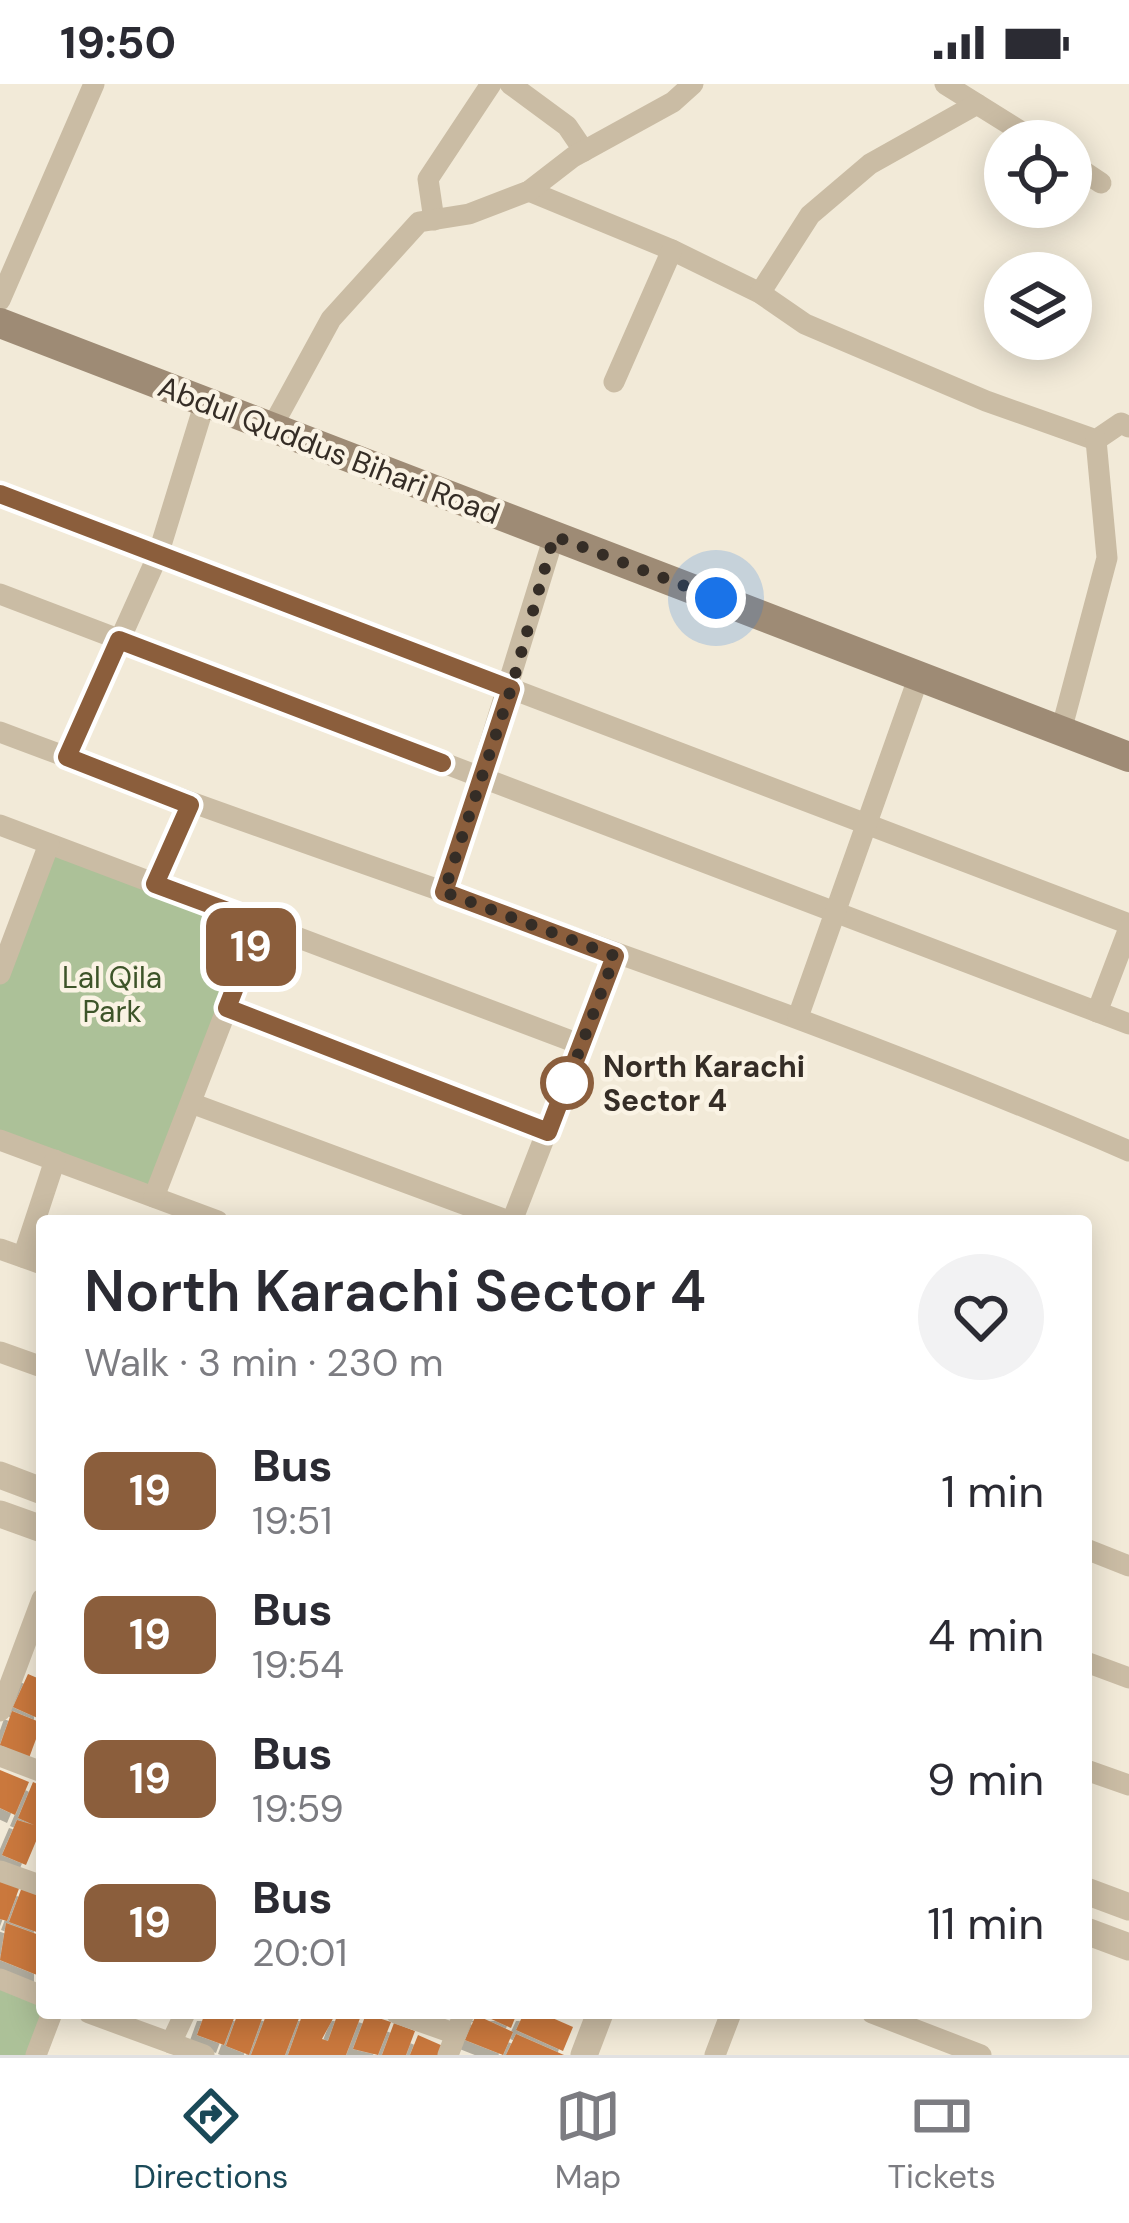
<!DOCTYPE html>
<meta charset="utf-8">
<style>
body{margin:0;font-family:"DM Sans",sans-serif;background:#f2f2f3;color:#2b2b33;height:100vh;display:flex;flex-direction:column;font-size:45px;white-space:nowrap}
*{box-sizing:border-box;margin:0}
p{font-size:39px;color:#7c7c81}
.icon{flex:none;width:66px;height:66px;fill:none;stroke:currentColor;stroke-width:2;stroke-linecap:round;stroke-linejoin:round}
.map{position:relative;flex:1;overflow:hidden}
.panel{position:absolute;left:36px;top:1131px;width:1056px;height:804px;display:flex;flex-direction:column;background:#fff;border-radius:12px;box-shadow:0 6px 30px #0003}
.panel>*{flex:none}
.badge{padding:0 24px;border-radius:18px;font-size:42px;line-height:78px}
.buttons{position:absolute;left:984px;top:36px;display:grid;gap:24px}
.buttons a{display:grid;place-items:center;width:108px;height:108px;border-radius:50%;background:#fff;box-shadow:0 6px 30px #0003;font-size:60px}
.you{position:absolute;width:60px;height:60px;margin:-30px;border:9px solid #fff;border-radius:50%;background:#1a73e8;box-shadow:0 0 0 18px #1a73e833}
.map>.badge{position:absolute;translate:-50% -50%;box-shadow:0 0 0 6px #fff}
.round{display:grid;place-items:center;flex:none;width:126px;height:126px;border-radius:63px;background:#f2f2f3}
.head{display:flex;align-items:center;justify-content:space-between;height:204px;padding:0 48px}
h1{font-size:57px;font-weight:600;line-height:90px}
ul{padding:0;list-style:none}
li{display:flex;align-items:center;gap:36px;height:144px;padding:0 48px}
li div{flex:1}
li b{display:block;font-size:45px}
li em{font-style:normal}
li .badge{min-width:132px;font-weight:700;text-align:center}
.status{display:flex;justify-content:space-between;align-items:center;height:84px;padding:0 60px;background:#fff;direction:ltr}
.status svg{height:33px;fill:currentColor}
.tabs{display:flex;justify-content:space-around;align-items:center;height:168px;border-top:3px solid #e1e1e2;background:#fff;font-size:33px;color:#7c7c81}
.tabs a{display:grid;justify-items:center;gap:6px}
.tabs .selected{color:#1a4958}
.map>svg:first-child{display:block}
.green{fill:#acc198}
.building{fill:#ca783e;filter:url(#shadow)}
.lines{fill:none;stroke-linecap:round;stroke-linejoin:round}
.minor{stroke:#cabca4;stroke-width:21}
.tertiary{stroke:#cabca4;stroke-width:27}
.secondary{stroke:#9e8b75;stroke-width:30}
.line-casing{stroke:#fff;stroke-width:27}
.line{stroke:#8b5e3c;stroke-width:18}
.walk{stroke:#352d26;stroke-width:12;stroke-dasharray:0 21.6}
.stop-dot{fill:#fff;stroke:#8b5e3c;stroke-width:6}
.labels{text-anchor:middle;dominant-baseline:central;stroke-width:9;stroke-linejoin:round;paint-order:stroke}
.street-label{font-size:30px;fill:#352d26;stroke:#faf3e4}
.park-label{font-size:30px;fill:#3d5429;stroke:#faf3e4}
.stop-label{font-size:30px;font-weight:bold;fill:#352d26;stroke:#faf3e4;text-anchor:start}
</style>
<div class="status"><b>19:50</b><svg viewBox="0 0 49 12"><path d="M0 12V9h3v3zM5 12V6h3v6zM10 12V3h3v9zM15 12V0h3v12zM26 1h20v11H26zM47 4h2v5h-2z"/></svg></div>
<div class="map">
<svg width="1129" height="1971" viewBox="0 0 1129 1971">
<defs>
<filter id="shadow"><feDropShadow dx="-8" dy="8" stdDeviation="0" flood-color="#0004"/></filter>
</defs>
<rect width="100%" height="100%" fill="#f2ead8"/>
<!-- green -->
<g class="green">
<polygon points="49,760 260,839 154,1113 0,1056 0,890"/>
<polygon points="0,1896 42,1912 36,1971 0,1971"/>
</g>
<!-- building -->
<g class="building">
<polygon points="28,1590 42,1596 42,1636 13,1623"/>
<polygon points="12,1627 42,1639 29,1674 0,1661"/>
<polygon points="0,1686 29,1698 15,1731 0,1724"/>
<polygon points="33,1698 42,1702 42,1743 26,1781 2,1771 17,1736 34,1741 18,1734"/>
<polygon points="0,1795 20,1802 7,1837 0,1835"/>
<polygon points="22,1803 42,1810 42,1850 9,1838"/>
<polygon points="6,1839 42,1852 42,1893 0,1876"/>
<polygon points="205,1929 236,1929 224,1961 197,1951"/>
<polygon points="238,1929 264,1929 249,1971 226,1962"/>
<polygon points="267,1929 301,1929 285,1971 251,1971"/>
<polygon points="303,1929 336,1929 322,1955 328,1957 338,1929 362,1929 346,1971 288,1971"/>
<polygon points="478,1929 517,1929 511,1944"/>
<polygon points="524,1929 541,1929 573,1943 563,1967 516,1946"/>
<polygon points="366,1930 391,1938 378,1971 353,1965"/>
<polygon points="476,1931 513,1948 503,1971 465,1956"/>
<polygon points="394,1939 415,1947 406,1971 382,1971"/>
<polygon points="516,1950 564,1971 506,1971"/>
<polygon points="418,1951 443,1962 439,1971 410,1971"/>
</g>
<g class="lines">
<!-- minor -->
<g class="minor">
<polyline points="510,0 567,42 584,67"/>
<polyline points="945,0 1036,57"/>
<polyline points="1071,79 1101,99"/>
<polyline points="529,107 672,166 760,209 805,240 986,317 1096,356 1121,339 1129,343"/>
<polyline points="434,136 428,95 491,0"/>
<polyline points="760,209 810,131 870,80 977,20"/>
<polyline points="0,216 94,0"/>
<polyline points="614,298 672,166"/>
<polyline points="272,343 331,235 419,138 469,130 529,107 573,73 673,18 693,0"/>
<polyline points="0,410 1129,840"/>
<polyline points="0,510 1129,940"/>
<polyline points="1061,647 1107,474 1096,356"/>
<path d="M0,648C375,790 760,908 1129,1067"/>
<polyline points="67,673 158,471 205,318"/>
<polyline points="0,741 582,961"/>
<polyline points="155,800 190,720"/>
<polyline points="444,808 554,452"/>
<polyline points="0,890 49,760"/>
<polyline points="228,924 547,1048"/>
<polyline points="1097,928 1129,844"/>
<polyline points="798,933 919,592"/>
<polyline points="191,1019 509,1137"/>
<polyline points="0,1056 218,1137"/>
<polyline points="154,1113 260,839"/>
<polyline points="512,1137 615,872"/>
<polyline points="0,1165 42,1180"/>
<polyline points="23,1173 55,1076"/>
<polyline points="0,1268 42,1283"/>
<polyline points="1086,1465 1129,1482"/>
<polyline points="1086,1578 1129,1594"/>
<polyline points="0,1627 42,1515"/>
<polyline points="0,1672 42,1688"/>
<polyline points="1086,1686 1129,1701"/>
<polyline points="0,1787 42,1802"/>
<polyline points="0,1895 42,1912"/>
<polyline points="89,1929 204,1971"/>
<polyline points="396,1929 456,1950"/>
<polyline points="872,1929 981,1971"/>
<polyline points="171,1959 185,1929"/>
<polyline points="36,1971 52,1929"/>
<polyline points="448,1971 464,1929"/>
<polyline points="715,1971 731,1929"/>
</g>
<!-- tertiary -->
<g class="tertiary">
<polyline points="0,1391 42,1407"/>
<polyline points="0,1430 42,1445"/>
<polyline points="1086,1807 1129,1823"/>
<polyline points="1086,1847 1129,1863"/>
<polyline points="584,1971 600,1929"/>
</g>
<!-- secondary -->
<polyline class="secondary" points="0,239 1129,673"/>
</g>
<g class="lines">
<!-- line casing -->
<g class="line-casing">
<polyline id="line" points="0,410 511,605 444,808 615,872 548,1048 227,924 260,839 155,800 190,721 67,673 119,556 442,679"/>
</g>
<!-- line -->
<use href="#line" class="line"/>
<!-- walk -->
<polyline class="walk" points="567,999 565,1005 615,872 444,808 511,605 554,452 716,514"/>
</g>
<!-- markers -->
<circle class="stop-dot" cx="567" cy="999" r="24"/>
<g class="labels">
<!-- street labels -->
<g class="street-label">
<text transform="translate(329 366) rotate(21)">Abdul Quddus Bihari Road</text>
</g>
<!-- park labels -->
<g class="park-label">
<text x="112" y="893">Lal Qila<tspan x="112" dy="34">Park</tspan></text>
</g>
<!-- stop labels -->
<g class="stop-label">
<text x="603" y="982">North Karachi<tspan x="603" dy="34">Sector 4</tspan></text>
</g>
</g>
</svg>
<div class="buttons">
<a><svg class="icon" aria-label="locate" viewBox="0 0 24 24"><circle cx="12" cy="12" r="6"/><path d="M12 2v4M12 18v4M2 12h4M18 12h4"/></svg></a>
<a><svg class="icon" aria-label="layers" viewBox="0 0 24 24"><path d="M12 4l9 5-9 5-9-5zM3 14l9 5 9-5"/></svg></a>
</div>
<div class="you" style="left:716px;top:514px"></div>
<b class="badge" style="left:251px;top:863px;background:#8b5e3c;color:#fff">19</b>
<section class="panel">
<div class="head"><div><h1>North Karachi Sector 4</h1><p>Walk · 3 min · 230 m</p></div><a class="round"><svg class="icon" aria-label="heart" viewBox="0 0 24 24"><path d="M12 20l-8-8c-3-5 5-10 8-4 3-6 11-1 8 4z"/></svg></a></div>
<ul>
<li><span class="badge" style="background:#8b5e3c;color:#fff">19</span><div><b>Bus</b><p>19:51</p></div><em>1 min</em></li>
<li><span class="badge" style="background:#8b5e3c;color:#fff">19</span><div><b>Bus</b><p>19:54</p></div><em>4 min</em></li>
<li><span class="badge" style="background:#8b5e3c;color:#fff">19</span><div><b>Bus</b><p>19:59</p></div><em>9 min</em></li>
<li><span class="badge" style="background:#8b5e3c;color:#fff">19</span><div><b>Bus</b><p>20:01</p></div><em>11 min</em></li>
</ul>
</section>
</div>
<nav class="tabs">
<a class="selected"><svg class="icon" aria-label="directions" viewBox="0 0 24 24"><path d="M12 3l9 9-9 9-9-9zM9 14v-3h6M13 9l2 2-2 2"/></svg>Directions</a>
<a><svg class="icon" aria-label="map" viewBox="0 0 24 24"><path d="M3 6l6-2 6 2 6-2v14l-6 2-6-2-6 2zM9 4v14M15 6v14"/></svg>Map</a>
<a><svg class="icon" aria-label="tickets" viewBox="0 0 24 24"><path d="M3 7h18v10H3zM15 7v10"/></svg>Tickets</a>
</nav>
